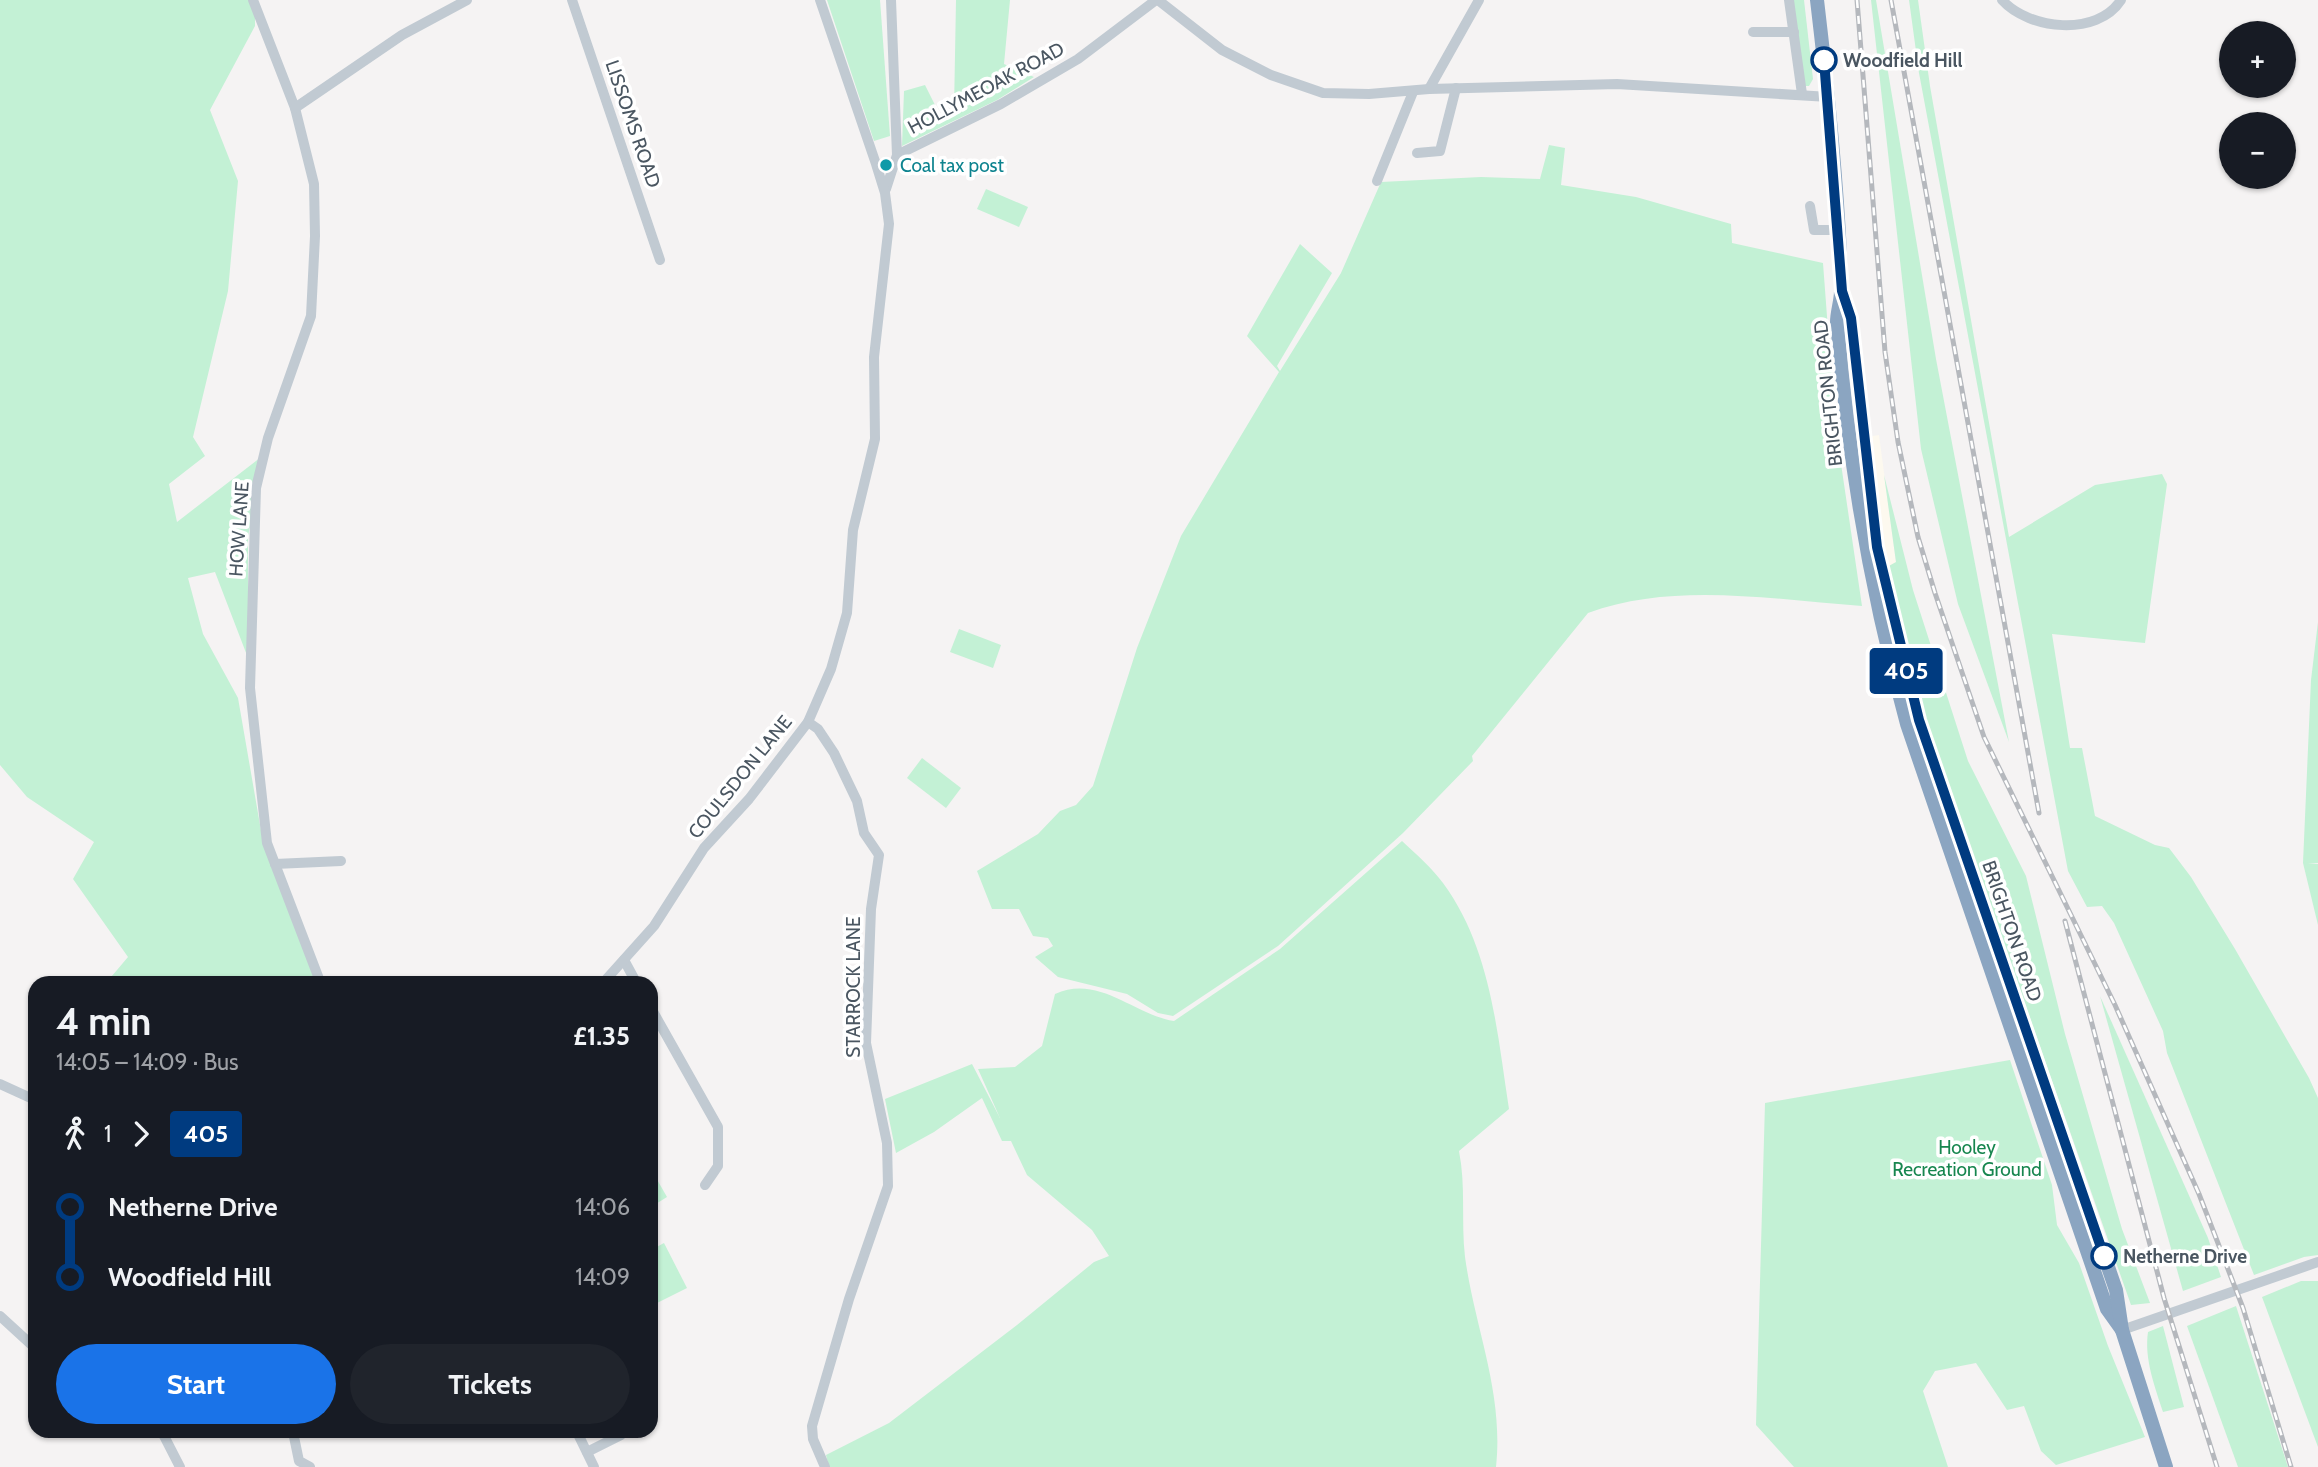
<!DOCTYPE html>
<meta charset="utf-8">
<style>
body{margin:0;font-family:Cabin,sans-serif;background:#20242c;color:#f1f3f6;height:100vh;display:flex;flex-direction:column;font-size:26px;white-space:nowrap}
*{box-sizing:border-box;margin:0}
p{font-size:23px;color:#9ea1a6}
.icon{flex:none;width:38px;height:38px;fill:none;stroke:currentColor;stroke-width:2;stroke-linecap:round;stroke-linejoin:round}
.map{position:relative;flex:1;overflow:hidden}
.details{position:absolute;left:28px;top:976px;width:630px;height:462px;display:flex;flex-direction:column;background:#171b24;border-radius:21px;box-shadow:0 2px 5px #0004}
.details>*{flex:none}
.badge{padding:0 14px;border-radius:5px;font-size:24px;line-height:46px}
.tools{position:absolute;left:2219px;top:21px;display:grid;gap:14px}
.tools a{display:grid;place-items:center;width:77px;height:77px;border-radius:50%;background:#171b24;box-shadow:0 2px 5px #0004;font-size:35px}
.map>.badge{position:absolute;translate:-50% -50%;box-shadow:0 0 0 4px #fff}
.legs{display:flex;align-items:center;gap:10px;height:77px;padding:0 28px;font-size:23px}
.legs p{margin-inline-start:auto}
.headline{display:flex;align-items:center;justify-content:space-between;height:119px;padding:0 28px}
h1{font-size:38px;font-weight:700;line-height:52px}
.button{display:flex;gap:14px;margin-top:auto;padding:14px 28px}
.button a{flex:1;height:80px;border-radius:42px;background:#1a73e8;color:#fff;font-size:28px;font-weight:700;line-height:80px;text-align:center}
.button a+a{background:#20242c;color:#f1f3f6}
ul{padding:0 28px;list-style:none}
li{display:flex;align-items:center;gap:24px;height:70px;font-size:26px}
li i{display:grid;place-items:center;width:10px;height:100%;margin:0 9px;background:currentColor}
li i::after{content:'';width:18px;height:18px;margin:-9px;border:5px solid;border-radius:50%;background:#171b24}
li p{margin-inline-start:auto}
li:first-child i{background:linear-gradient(#0000 50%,currentColor 0)}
li:last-child i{background:linear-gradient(currentColor 50%,#0000 0)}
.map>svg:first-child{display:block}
.commercial{fill:#fdf9ef}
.green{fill:#c3f1d5}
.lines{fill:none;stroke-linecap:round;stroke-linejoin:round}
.minor{stroke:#c1cad2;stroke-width:10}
.highway{stroke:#8ba5c1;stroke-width:14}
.rail-casing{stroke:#b5b8bd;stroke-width:5}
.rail{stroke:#fff;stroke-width:2.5;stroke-dasharray:8;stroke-linecap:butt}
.line-1-casing{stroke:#fff;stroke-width:16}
.line-1{stroke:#003b80;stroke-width:10}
.stop-1-dot{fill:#fff;stroke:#003b80;stroke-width:3.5}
.culture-dot{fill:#0f9aa8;stroke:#fff;stroke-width:2.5}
.labels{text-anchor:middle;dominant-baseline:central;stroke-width:7;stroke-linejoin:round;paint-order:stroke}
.stop-label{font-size:19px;font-weight:bold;fill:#4a5661;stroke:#fff;text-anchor:start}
.street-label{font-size:19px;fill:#4a5661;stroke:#fff}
.culture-label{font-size:19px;fill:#0d838f;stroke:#fff;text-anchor:start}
.park-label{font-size:19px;fill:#17864f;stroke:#fff}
</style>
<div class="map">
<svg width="2318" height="1467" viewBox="0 0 2318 1467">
<rect width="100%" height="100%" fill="#f5f3f3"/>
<!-- commercial -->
<polygon class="commercial" points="1879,435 1896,563 1887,567 1867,437"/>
<!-- green -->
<g class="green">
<polygon points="0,0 251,0 255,13 255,26 210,110 238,181 228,291 193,437 205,456 169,484 177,522 265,454 248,536 248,658 215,572 188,578 203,634 238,698 263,842 318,983 106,983 128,957 73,879 94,842 27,797 0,765"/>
<polygon points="827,0 880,0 890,136 874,141"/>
<polygon points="956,0 1010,0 1004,64 1034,77 997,100 902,146 904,91 925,85 940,115 954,110"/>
<polygon points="1793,0 1804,0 1813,79 1809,86 1804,86"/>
<polygon points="1871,0 1876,0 1936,359 2009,742 1958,604 1921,449"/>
<polygon points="1909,0 1918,0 1930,86 2009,537 2095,485 2162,474 2167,484 2145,643 2052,634 2070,748 2082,748 2095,816 2155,845 2169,848 2191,877 2235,949 2309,1078 2318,1098 2318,1255 2304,1257 2254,1275 2167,1053 2163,1031 2114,923 2102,906 2087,907 2068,871 1919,73"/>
<path d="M1549,145L1565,148L1561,185L1636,197L1731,224L1732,243L1823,263L1835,423L1862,606C1774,600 1674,581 1588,613L1472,756L1473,761L1403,833L1278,946L1173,1016L1158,1013L1127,994L1058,977L1035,957L1053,946L1048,938L1033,936L1019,909H992L977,871L1038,834L1060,811L1076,805L1093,786L1137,648L1181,536L1279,372L1247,336L1300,244L1332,273L1277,366L1280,371L1341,273L1381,182L1481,177L1540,179Z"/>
<polygon points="986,189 1028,207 1019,227 977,209"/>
<polygon points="1884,475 1913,590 1968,761 2026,876 2065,1034 2122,1229 2150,1303 2131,1305 1925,720 1887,567 1896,562"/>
<polygon points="2318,622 2318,863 2308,863 2318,864 2318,925 2303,863 2311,680"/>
<polygon points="959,629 1001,645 993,668 950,652"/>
<polygon points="922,758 961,788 946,808 907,778"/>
<path d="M1402,841C1416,854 1432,868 1443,883C1491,948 1497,1032 1509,1109L1459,1151C1466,1186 1461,1221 1465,1257C1475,1329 1504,1393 1496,1467H829L826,1455L889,1423L1017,1325L1094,1262L1109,1256L1092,1230L1027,1175L1011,1141H1002L982,1098L934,1132L896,1153L885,1099L972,1064L1000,1118L978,1069L1015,1067L1042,1046L1055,994C1099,974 1134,1015 1174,1021L1280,949Z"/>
<polygon points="2100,996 2208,1238 2221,1277 2183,1291"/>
<polygon points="2010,1060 2052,1185 2057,1225 2079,1263 2108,1346 2145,1437 2056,1465 2041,1451 2024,1406 2007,1410 1976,1363 1935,1371 1923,1391 1948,1467 1794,1467 1756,1425 1765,1103"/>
<polygon points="651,1169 667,1197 651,1207"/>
<polygon points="664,1243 687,1288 651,1306 651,1250"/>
<polygon points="2301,1281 2318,1281 2318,1447 2262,1297"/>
<polygon points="2236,1306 2288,1467 2238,1467 2187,1326"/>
<path d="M2163,1326L2184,1407L2163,1412C2155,1387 2144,1359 2148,1332Z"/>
</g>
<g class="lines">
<!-- minor -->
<g class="minor">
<polyline points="253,0 295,108 314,184 315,236 311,316 268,438 256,488 250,688 267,843 321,984"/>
<polyline points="572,0 660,260"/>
<polyline points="1158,0 1222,50 1271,75 1323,93 1369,94 1429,89 1617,84 1829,97"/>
<polyline points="1789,0 1802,94"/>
<path d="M2002,0C2029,30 2097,37 2121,0"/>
<polyline points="1753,32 1794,32"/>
<polyline points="1429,89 1479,0"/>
<polyline points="295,108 402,35 467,0"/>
<polyline points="1417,153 1440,151 1456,88"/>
<polyline points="897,155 1001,104 1078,59 1156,0"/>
<polyline points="1377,181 1413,92"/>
<polyline points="886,189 897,155 891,0"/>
<polyline points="1810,206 1814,230 1839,230"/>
<polyline points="808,722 818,729 834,753 857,801 864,833 879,855 871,909 866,1043 887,1143 888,1186 849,1299 812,1426 813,1439 825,1467"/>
<polyline points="275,864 341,861"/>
<polyline points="624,960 637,984"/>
<polyline points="602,984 654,926 704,848 749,799 808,722 831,669 847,613 853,530 875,439 874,357 889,224 885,193 876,164 820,0"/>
<polyline points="651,1008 718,1127 718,1166 705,1185"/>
<polyline points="0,1084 35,1100"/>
<polyline points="0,1316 35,1348"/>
<polyline points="2122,1330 2318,1262"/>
<polyline points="162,1432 180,1467"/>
<polyline points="293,1432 299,1461 310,1467"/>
<polyline points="577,1432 594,1467"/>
<polyline points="587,1452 621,1435"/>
</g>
<!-- highway -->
<g class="highway">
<path d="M1817,0C1827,84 1836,169 1840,254C1840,266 1842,279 1841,291C1841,301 1837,312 1837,322C1848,458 1871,593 1907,724L2107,1309L2122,1330"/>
<polyline points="1842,292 1851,318 1877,547 1919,720 2116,1290 2122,1330 2166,1467"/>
</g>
<!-- rail casing -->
<g class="rail-casing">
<g id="rail">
<polyline points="1857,0 1885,352 1898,442 1918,537 1935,593 1984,737 2115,1005 2199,1194 2243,1308 2291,1467"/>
<polyline points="1891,0 2039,813"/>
<polyline points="2065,921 2164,1298 2217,1467"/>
</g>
</g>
<!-- rail -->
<use href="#rail" class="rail"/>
</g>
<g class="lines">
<!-- line-1 casing -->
<g class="line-1-casing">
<polyline id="line-1" points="1824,60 1842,291 1851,318 1877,547 1919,720 2104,1256"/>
</g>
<!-- line-1 -->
<use href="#line-1" class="line-1"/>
</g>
<!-- markers -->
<g class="stop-1-dot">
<circle cx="1824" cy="60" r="12"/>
<circle cx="2104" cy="1256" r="12"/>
</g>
<circle class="culture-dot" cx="886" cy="165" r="7"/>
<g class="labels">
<!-- stop labels -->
<g class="stop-label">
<text x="1843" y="60">Woodfield Hill</text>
<text x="2123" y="1256">Netherne Drive</text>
</g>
<!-- street labels -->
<g class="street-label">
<text transform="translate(986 88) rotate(-28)">HOLLYMEOAK ROAD</text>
<text transform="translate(633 124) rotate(71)">LISSOMS ROAD</text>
<text transform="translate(1828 393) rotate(-96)">BRIGHTON ROAD</text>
<text transform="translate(239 529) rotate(-86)">HOW LANE</text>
<text transform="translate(740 777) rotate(-51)">COULSDON LANE</text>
<text transform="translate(2012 931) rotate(71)">BRIGHTON ROAD</text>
<text transform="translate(853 987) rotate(-90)">STARROCK LANE</text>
</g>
<!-- culture labels -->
<g class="culture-label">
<text x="900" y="165">Coal tax post</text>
</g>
<!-- park labels -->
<g class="park-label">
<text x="1967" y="1147">Hooley<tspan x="1967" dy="22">Recreation Ground</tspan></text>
</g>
</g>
</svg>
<div class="tools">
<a>+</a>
<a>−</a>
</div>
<b class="badge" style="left:1906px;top:671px;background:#003b80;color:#fff">405</b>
<section class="details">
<div class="headline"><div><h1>4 min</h1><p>14:05 – 14:09 · Bus</p></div><b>£1.35</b></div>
<div class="legs"><svg class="icon" aria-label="walk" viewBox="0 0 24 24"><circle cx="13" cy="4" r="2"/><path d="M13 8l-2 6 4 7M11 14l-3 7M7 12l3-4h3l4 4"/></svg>1<svg class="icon" aria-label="forward" viewBox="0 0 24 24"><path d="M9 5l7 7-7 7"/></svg><b class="badge" style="background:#003b80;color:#fff">405</b></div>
<ul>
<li><i style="color:#003b80"></i><b>Netherne Drive</b><p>14:06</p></li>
<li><i style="color:#003b80"></i><b>Woodfield Hill</b><p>14:09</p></li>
</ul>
<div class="button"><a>Start</a><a>Tickets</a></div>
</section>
</div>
